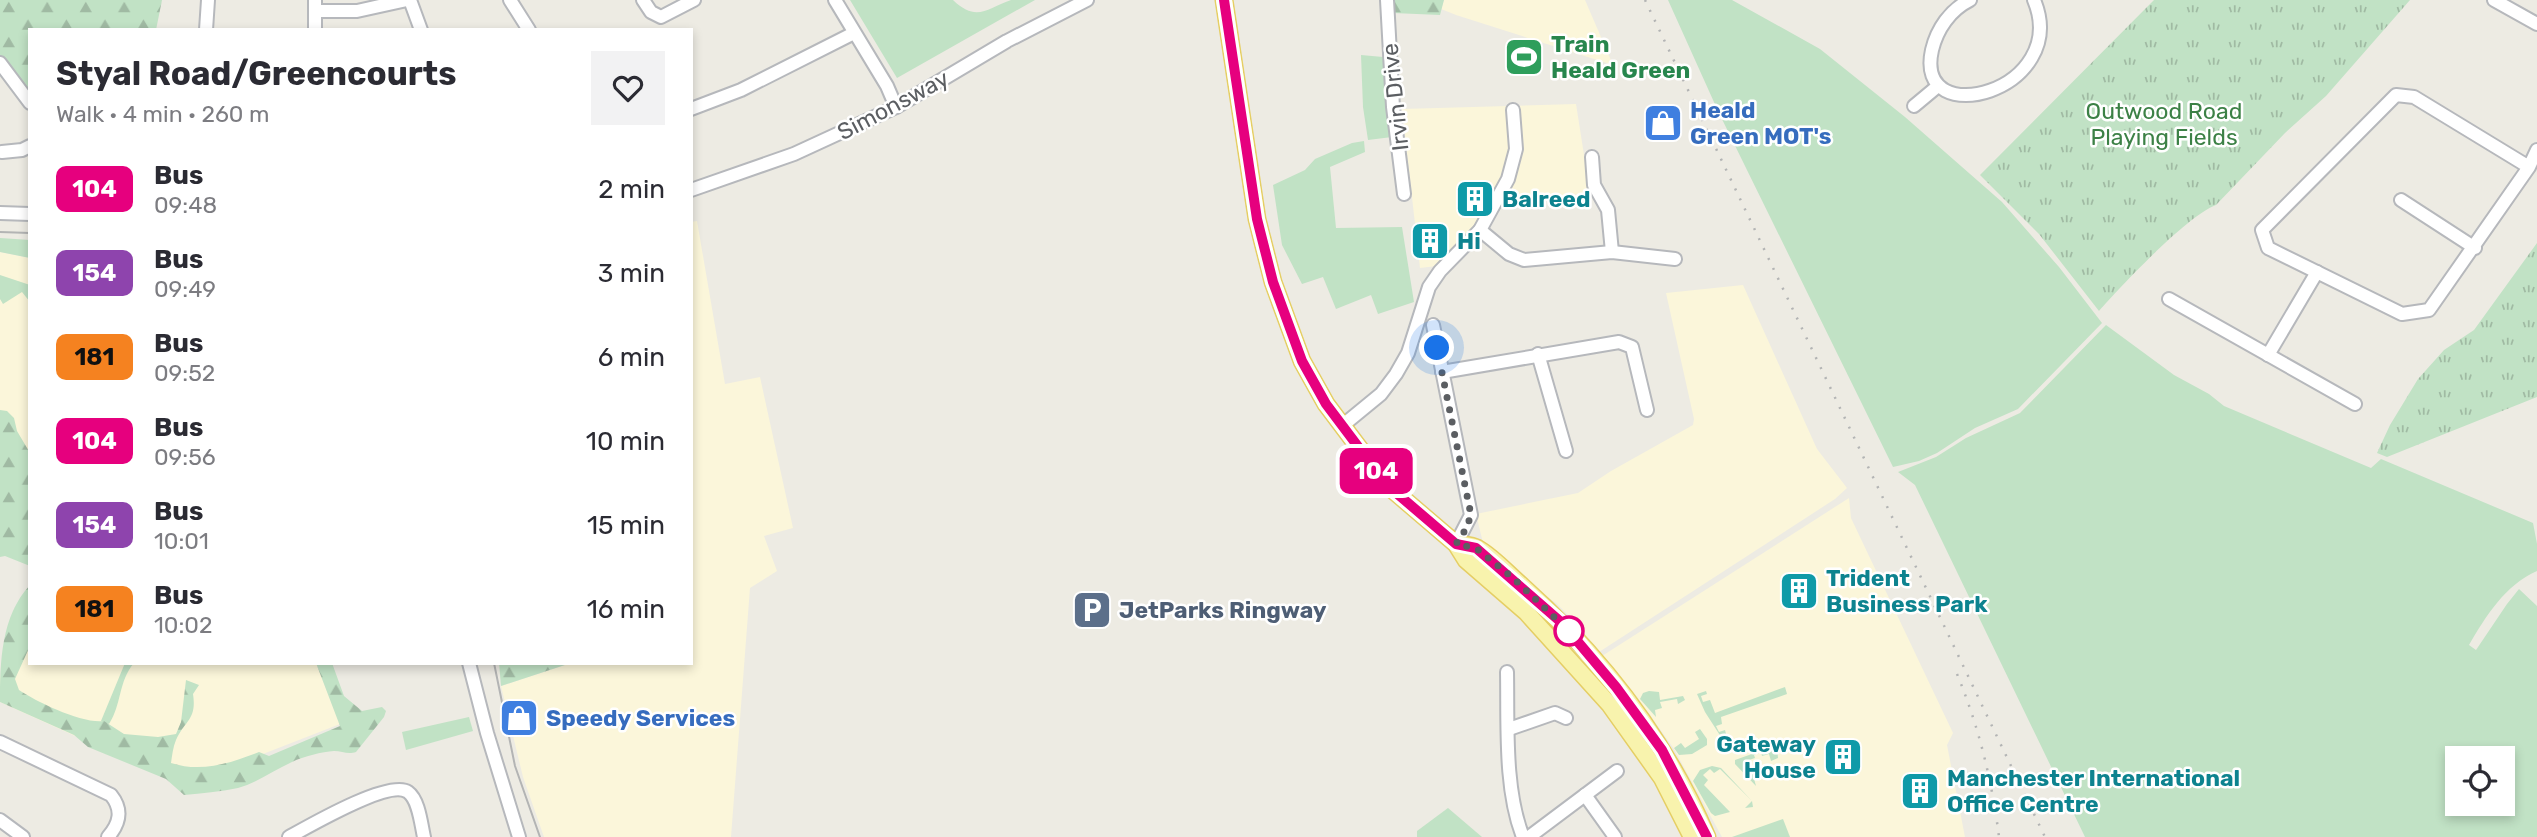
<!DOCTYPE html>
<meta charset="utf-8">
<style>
body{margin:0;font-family:Rubik,sans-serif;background:#f2f2f3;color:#2b2b33;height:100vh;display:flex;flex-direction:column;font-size:26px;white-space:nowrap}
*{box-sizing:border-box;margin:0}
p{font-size:23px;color:#7c7c81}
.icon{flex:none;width:38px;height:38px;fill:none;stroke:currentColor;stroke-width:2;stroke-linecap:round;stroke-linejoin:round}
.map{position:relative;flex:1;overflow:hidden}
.details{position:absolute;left:28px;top:28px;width:665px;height:637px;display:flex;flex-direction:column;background:#fff;border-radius:0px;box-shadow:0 4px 10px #0003}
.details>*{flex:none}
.badge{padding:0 14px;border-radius:10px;font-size:24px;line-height:46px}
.fabs{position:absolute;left:2445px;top:746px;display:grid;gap:14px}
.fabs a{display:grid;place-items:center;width:70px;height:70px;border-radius:0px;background:#fff;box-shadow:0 4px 10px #0003;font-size:35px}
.you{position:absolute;width:35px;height:35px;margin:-18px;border:5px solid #fff;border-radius:50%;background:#1a73e8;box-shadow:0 0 0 10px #1a73e833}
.map>.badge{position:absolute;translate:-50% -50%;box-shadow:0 0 0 4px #fff}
.round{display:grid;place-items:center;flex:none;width:74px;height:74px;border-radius:0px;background:#f2f2f3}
.summary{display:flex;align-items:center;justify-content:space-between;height:119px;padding:0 28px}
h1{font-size:33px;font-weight:700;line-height:52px}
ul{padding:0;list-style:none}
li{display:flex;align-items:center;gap:21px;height:84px;padding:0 28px}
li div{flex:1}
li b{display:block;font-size:26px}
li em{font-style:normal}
li .badge{min-width:77px;font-weight:700;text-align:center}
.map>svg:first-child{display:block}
.commercial{fill:#fbf6da}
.grass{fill:#c1e2c5;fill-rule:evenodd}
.forest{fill:url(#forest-firs)}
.park{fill:url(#park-tufts)}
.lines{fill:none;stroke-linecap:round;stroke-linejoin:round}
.minor-casing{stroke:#b6b8bc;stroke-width:16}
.major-casing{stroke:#e5ce64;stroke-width:19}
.minor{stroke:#fff;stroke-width:12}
.major{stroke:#f8f3ad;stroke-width:16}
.tram{stroke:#b3b4b4;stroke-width:2}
.rail{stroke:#b3b4b4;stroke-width:2.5;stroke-dasharray:2 9;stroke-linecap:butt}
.line-casing{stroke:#fff;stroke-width:16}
.line{stroke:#e6007e;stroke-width:10}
.walk{stroke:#5b5e62;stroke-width:7;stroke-dasharray:0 12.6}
.stop-dot{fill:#fff;stroke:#e6007e;stroke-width:3.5}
.labels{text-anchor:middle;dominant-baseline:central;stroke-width:5;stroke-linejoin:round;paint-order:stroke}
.leisure-label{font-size:23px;font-weight:bold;fill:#27864d;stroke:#fff;text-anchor:start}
.street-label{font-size:23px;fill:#5b5e62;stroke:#fff}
.shop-label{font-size:23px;font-weight:bold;fill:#366cbe;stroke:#fff;text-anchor:start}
.park-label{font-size:23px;fill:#3c8146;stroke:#fff}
.culture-label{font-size:23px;font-weight:bold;fill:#0d838f;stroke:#fff;text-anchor:start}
.service-label{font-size:23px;font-weight:bold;fill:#4e5e75;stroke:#fff;text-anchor:start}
</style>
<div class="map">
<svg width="2537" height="837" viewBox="0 0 2537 837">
<defs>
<pattern id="forest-firs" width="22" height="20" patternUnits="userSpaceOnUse" patternTransform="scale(1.75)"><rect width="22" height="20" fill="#c1e2c5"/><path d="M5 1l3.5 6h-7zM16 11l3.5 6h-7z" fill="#a0baa3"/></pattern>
<pattern id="park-tufts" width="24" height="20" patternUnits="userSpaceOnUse" patternTransform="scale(1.75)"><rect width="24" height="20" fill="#c1e2c5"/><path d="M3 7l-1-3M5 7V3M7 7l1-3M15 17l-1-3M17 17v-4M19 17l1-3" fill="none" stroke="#a0baa3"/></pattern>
</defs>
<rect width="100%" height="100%" fill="#edebe3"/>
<!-- commercial -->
<g class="commercial">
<polygon points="1444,0 1585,0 1613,65 1456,15 1441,9"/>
<polygon points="1576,104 1590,193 1507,202 1463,238 1437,266 1420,268 1402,109"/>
<polygon points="697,221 725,384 760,377 793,528 764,536 777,571 750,588 731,837 544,837 523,777 501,686 571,663 691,663 691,222"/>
<polygon points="0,252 30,258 30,550 0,491"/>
<polygon points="1743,285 1817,449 1847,488 1835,499 1599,652 1578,625 1556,603 1529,584 1483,543 1476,514 1578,493 1611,471 1693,425 1694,419 1666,293"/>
<polygon points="1849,498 1851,518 1953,733 1947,745 1965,837 1722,837 1674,749 1638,698 1602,656"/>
<polygon points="30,599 30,663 316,663 340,724 199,779 179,783 0,702 0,677"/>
</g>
<!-- grass -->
<g class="grass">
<path d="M850,0H953C977,23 987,8 1011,0C1018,0 1028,0 1035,0L897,78Z"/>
<polygon points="1668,0 1732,0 1820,49 1905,117 2002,202 2059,267 2102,323 2018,409 1975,428 1937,453 1919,461 1893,467 1718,111"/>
<polygon points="1361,55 1383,57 1392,137 1368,140 1363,107"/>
<polygon points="1364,141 1365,152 1330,167 1336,228 1402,227 1414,302 1378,314 1371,295 1336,309 1323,277 1302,284 1282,245 1273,185 1305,170 1315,159 1352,143"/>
<polygon points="0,238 30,240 30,258 0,252"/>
<polygon points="0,275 30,285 30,302 22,292 3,304 0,299"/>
<path d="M2106,325L2174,375L2209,394L2224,406L2371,468L2381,459L2533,523L2537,544V571C2505,585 2486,616 2469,645L2476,650L2507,604L2519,589L2537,606V837H2085L1915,485L1898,472L1936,457L1966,438L2020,413ZM2457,758H2502V803H2457Z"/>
<path d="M125,663H134C118,682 122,704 109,724L101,721Z"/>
<polygon points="1785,687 1787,694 1721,717 1722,724 1716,726 1719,732 1725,730 1727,738 1723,740 1705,712 1697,694 1706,691 1707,694 1701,696 1703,702 1710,700 1715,713"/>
<polygon points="1649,691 1659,692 1660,700 1683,696 1685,700 1678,704 1677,699 1660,702 1662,708 1655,710 1656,717 1640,699 1643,693"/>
<polygon points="469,717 473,731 406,750 402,732"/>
<polygon points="1700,729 1707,739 1707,745 1692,754 1679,755 1674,748 1681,743 1685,748 1699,739 1695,732"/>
<polygon points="1777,745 1778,758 1771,761 1769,754 1762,756 1761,752 1754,755 1755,758 1749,760 1756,786 1735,764 1735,760"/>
<polygon points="1712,766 1721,768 1752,801 1753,807 1745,808 1752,801 1720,769 1714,773 1710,769 1703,775 1708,780 1704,785 1730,812 1715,816 1711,813 1693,781 1700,770"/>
<polygon points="1448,808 1482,837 1417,837 1417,831"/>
<polygon points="1783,819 1790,837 1732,837"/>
</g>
<!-- forest -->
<g class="forest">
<polygon points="0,0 162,0 156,30 30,30 30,103 0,63"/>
<polygon points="1393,0 1444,0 1440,15 1393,13"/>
<polygon points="0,410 7,411 14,418 17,431 30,453 30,566 5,556 0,557"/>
<path d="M30,585V646L15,679L19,690C37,702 82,724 104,721L124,734L158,737L176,734L181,722L186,680L199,685L193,694C197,720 185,720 176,740C173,747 172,756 171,763C202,773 230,763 259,752L269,756L340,726L316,663H332L344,696L362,711L382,707L386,711L384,717L356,752C348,755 342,751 334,751C322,752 304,756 292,762C274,770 257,783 238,788C220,792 202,793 184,795L166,779L88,747L74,735L0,702C0,662 1,616 30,585Z"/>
<polygon points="499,663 571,663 501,686"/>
</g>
<!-- park -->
<g class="park">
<path d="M2154,0H2410L2326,96L2285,133L2216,205C2188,215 2121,286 2099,311L2039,234L1980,175Z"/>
<polygon points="2537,243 2537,397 2387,457 2377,453 2390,425 2418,379 2444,350 2474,330"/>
</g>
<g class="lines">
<!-- minor casing -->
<g class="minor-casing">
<g id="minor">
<polyline points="410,0 421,30"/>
<polyline points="510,0 529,30"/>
<polyline points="643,0 651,12 661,17 694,0"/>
<polyline points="835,0 887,86 896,107"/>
<polyline points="1387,0 1393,107 1404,194"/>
<path d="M1970,0C1950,10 1937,29 1932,50C1913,134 2072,91 2034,0"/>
<polyline points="2494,0 2537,24"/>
<polyline points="315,11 357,11 407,0"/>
<polyline points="206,30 208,0"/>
<polyline points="315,30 315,0"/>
<polyline points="0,63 30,103"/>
<polyline points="1914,106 1938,86"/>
<polyline points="691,109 741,90 854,33"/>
<polyline points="2,152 22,150 30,146"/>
<polyline points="1592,157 1594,185 1608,210 1612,252"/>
<polyline points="2529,167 2414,97 2396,95 2262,230 2268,248 2402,314 2429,310 2529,167 2537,150"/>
<polyline points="691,190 794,154 896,107 1007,41 1087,0"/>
<polyline points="2401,200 2475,248"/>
<polyline points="0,213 30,214"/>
<polyline points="1480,230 1509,254 1524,260 1612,252 1675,259"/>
<polyline points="2169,299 2355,404"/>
<polyline points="1433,325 1471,515 1456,544"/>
<polyline points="1538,354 1566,451"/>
<polyline points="2268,355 2317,272"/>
<polyline points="1442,372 1619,342 1632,347 1647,410"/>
<polyline points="1342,426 1381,394 1396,374 1408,353 1429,287 1440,271 1480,230 1508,179 1516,149 1513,110"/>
<polyline points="469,663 487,733 519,837"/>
<path d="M1507,672C1508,724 1504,789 1523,837"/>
<polyline points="1509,729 1555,713 1566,718"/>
<path d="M0,742L111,795C123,810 120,823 108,837"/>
<polyline points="1585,795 1615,837"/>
<polyline points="0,820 23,837"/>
<path d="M289,837C309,826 390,779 408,792C419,800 421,824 424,837"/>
<polyline points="1529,837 1617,771"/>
</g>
</g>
<!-- major casing -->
<g class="major-casing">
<g id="major">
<polyline points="1224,0 1257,219 1273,282 1302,361 1326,404 1387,485 1456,544 1466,560 1526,612 1610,705 1662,778 1692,837"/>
<path d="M1456,544C1463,545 1472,545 1477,548C1493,557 1508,574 1522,586C1600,656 1666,741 1707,837"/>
</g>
</g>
<!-- minor -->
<use href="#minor" class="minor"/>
<!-- major -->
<use href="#major" class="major"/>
<!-- tram -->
<g class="tram">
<polyline points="0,232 30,233"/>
<polyline points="494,663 515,766 540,837"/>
</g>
<!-- rail -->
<g class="rail">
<polyline points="1645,0 2045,837"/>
<path d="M1957,674C1979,727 1992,781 1999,837"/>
</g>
</g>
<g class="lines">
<!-- line casing -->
<g class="line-casing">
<polyline id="line" points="1224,0 1257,219 1273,282 1302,361 1326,404 1387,485 1456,544 1476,548 1562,623 1616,687 1662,750 1707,837"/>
</g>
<!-- line -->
<use href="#line" class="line"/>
<!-- walk -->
<polyline class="walk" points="1437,348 1471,515 1466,529 1456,544 1476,548 1513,578 1569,631"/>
</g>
<!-- icons -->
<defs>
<g id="stadium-square" transform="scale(2.0125)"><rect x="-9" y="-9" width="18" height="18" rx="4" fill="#2e9e5b" stroke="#fff"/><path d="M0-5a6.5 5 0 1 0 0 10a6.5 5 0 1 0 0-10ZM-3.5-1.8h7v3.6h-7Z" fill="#fff"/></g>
<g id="shop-square" transform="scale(2.0125)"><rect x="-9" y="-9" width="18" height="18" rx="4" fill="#3f7fe0" stroke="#fff"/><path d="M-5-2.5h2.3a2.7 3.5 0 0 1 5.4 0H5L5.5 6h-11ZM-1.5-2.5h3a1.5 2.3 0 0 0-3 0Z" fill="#fff"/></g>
<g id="building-square" transform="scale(2.0125)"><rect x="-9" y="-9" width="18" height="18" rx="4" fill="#0f9aa8" stroke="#fff"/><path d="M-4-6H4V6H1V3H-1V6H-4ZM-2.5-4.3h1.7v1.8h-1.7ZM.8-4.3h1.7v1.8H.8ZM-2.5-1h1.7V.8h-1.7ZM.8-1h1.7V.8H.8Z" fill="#fff"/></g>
<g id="parking-square" transform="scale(2.0125)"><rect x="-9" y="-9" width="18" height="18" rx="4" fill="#5c6f8a" stroke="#fff"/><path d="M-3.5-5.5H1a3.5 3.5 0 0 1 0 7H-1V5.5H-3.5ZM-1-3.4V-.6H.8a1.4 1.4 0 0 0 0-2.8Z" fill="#fff"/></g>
</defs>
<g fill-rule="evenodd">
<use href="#stadium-square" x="1524" y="57"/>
<use href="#shop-square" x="1663" y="123"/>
<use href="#building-square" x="1475" y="199"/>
<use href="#building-square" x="1430" y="241"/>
<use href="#building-square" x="1799" y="591"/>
<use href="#parking-square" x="1092" y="610"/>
<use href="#shop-square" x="519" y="718"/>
<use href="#building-square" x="1843" y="757"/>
<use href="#building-square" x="1920" y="791"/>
</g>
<!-- markers -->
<circle class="stop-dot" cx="1569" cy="631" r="14"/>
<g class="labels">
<!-- leisure labels -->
<g class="leisure-label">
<text x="1551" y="44">Train<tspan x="1551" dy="26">Heald Green</tspan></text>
</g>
<!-- street labels -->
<g class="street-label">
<text transform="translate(1395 97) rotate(-96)">Irvin Drive</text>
<text transform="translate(893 105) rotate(-28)">Simonsway</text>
</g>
<!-- shop labels -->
<g class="shop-label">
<text x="1690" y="110">Heald<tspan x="1690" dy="26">Green MOT's</tspan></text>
<text x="546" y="718">Speedy Services</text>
</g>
<!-- park labels -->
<g class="park-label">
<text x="2164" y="111">Outwood Road<tspan x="2164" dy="26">Playing Fields</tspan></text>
</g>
<!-- culture labels -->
<g class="culture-label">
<text x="1502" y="199">Balreed</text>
<text x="1457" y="241">Hi</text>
<text x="1826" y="578">Trident<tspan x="1826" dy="26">Business Park</tspan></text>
<text x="1816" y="744" text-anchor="end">Gateway<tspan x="1816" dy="26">House</tspan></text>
<text x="1947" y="778">Manchester International<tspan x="1947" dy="26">Office Centre</tspan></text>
</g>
<!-- service labels -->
<g class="service-label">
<text x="1119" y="610">JetParks Ringway</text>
</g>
</g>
</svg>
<div class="fabs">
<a><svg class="icon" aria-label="locate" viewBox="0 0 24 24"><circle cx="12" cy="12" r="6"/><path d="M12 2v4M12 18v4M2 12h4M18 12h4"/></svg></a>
</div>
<div class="you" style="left:1437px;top:348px"></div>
<b class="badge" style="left:1376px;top:471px;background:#e6007e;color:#fff">104</b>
<section class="details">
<div class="summary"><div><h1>Styal Road/Greencourts</h1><p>Walk · 4 min · 260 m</p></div><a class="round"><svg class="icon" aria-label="heart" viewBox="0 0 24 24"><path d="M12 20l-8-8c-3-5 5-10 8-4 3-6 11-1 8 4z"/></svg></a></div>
<ul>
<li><span class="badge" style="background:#e6007e;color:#fff">104</span><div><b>Bus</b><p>09:48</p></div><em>2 min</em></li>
<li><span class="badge" style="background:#8e44ad;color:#fff">154</span><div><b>Bus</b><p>09:49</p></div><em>3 min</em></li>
<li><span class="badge" style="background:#f58220;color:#111">181</span><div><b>Bus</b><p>09:52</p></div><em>6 min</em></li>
<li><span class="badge" style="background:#e6007e;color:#fff">104</span><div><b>Bus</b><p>09:56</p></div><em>10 min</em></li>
<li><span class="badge" style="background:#8e44ad;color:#fff">154</span><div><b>Bus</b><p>10:01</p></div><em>15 min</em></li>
<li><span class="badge" style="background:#f58220;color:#111">181</span><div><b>Bus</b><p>10:02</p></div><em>16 min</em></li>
</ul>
</section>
</div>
